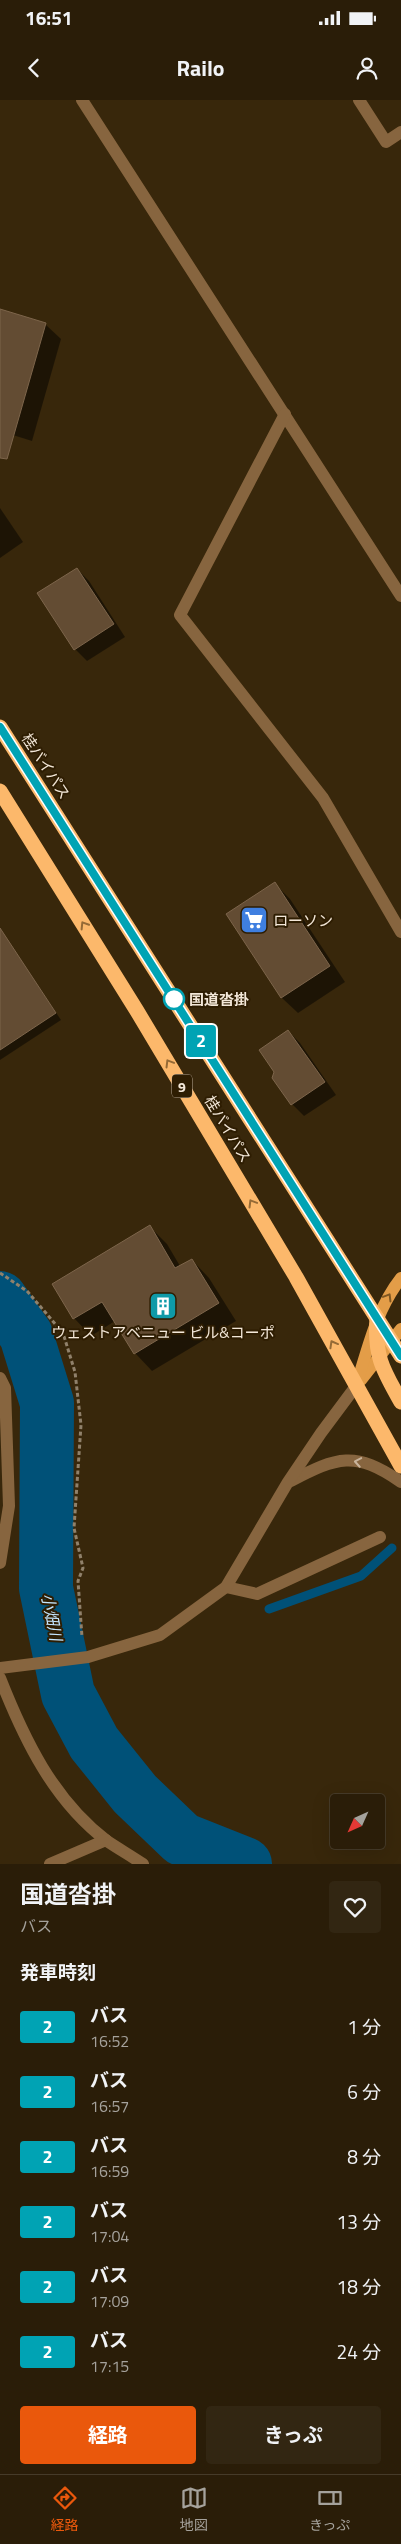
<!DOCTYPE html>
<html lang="ja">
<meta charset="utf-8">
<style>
body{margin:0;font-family:"Titillium Web","Noto Sans JP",sans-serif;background:#322612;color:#f1f3f6;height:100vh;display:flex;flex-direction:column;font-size:19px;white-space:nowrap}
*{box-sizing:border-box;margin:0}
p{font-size:16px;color:#a5a29c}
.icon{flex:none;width:28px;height:28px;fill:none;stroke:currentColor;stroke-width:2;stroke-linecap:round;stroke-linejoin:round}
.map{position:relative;height:1764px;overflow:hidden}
.drawer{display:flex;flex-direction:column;background:#2a1d08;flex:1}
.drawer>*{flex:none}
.badge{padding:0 10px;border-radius:4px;font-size:18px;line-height:32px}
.needle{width:32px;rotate:225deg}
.buttons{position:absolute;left:330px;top:1694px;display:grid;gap:10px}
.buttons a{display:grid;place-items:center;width:55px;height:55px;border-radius:5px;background:#2a1d08;box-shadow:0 5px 20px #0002,0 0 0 1px #463b29;font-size:25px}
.map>.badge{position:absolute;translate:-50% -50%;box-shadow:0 0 0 2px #fff}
h2{padding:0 20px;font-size:19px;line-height:45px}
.round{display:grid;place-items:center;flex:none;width:52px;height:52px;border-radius:5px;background:#322612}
.head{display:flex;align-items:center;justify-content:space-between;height:85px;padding:0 20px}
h1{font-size:24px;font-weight:700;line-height:38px}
.button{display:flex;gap:10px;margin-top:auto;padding:10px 20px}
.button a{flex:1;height:58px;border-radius:5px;background:#ea580c;color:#fff;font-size:20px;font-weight:700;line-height:58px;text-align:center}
.button a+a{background:#322612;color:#f1f3f6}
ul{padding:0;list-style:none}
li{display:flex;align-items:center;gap:15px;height:65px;padding:0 20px}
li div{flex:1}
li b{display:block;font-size:19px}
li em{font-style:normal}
li .badge{min-width:55px;font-weight:700;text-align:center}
.status{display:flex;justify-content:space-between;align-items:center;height:35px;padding:0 25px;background:#2a1d08;direction:ltr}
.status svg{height:14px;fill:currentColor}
header{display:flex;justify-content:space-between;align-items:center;height:65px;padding:0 20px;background:#2a1d08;font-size:22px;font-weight:700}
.tabs{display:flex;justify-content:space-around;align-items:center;height:70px;border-top:1px solid #463b29;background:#2a1d08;font-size:14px;color:#a5a29c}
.tabs a{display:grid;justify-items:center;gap:2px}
.tabs .on{color:#ea580c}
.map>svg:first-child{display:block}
.shadow{fill:#0007}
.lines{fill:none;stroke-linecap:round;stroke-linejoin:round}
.stream{stroke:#005178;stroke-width:9}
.river{stroke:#005178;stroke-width:54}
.building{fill:#634c33;stroke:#7d654b}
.path{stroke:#90816b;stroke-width:3;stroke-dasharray:4 2.5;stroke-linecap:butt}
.minor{stroke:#87653f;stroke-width:12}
.major{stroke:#e39d48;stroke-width:12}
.highway{stroke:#fcb86b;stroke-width:15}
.oneway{stroke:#956a36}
.oneway2{stroke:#7f5722}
.oneway3{stroke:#c8b39b}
.line-casing{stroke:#fff;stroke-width:11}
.line{stroke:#00a3b4;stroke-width:8}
.stop-dot{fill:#fff;stroke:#00a3b4;stroke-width:2.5}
.labels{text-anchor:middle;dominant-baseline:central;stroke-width:4;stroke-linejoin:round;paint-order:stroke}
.shield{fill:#2e1d02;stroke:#b8aa98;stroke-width:1}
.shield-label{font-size:14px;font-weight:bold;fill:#f3e7d8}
.street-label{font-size:15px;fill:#f3e7d8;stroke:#2e1d02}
.poi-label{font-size:15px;fill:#f3e7d8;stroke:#2e1d02;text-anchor:start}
.stop-label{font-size:15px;font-weight:bold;fill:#f3e7d8;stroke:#2e1d02;text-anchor:start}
.water-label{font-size:16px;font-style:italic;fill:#c4e6ff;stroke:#2e1d02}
</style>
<div class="status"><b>16:51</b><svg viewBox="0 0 49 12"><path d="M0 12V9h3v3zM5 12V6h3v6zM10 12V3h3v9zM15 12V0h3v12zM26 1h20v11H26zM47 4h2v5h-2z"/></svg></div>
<header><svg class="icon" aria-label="back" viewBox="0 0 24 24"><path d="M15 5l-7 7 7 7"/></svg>Railo<svg class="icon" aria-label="person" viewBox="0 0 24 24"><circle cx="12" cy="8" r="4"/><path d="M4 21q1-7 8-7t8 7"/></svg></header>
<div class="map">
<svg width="401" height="1764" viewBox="0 0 401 1764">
<rect width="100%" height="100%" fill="#38270b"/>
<!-- shadow -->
<g class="shadow">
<polygon points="0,210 45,224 61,239 32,341 0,331"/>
<polygon points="0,408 23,442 0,458"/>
<polygon points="77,469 89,481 125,537 87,561 75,549 39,494"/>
<polygon points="275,784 290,799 345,882 298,913 282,898 227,814"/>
<polygon points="8,841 61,920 0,960 0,846"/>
<polygon points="288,931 300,943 336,995 304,1016 292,1004 274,978"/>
<polygon points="150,1127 167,1144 180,1166 192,1160 209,1178 236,1221 152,1271 135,1253 115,1221 91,1236 74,1218"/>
</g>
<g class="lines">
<!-- stream -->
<polyline class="stream" points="269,1509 361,1476 392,1448"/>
<!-- river -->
<polyline class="river" points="0,1198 26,1235 47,1303 46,1488 68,1594 94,1643 135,1694 182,1739 245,1764"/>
</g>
<!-- building -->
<g class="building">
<polygon points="0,209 46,223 7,359 0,358"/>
<polygon points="77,468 114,524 74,550 37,493"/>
<polygon points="275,782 330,866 281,898 226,814"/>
<polygon points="0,828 56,913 0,950"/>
<polygon points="288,930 325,982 291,1005 272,978 274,972 259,950"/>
<polygon points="150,1125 175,1168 192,1159 219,1203 134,1254 102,1202 73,1219 52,1184"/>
</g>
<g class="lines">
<!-- path -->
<polyline class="path" points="0,1173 27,1191 63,1233 75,1272 81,1325 74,1428 83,1468 78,1481 82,1537"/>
<!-- minor -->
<g class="minor">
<polyline points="82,0 401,496"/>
<polyline points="359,0 386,42 401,32"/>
<polyline points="285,314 180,515 323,698 401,832"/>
<polyline points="0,1278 5,1288 9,1406 0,1463"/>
<path d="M291,1381C337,1357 355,1350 401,1382"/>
<polyline points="226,1487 257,1494 380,1437"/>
<polyline points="0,1568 88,1557 160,1535 226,1487 288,1382 321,1333 356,1286"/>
<path d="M0,1578C24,1639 53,1700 107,1741C119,1749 131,1756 143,1764"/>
<polyline points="50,1764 106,1740"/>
</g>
<!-- major -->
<g class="major">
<polyline points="361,1280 401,1229"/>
<path d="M356,1286C368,1248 376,1210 401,1178"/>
</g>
<!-- highway -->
<g class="highway">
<polyline points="0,627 401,1256"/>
<polyline points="0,691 137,911 296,1177 401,1366"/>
<path d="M377,1218C374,1256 383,1270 401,1302"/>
</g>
</g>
<!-- one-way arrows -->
<defs><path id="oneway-chevron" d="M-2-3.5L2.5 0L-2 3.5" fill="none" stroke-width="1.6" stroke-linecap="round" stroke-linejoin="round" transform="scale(1.25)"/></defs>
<g class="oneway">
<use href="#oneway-chevron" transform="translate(84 825) rotate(-122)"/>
<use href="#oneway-chevron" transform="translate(169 963) rotate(-121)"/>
<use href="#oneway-chevron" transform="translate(252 1103) rotate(-121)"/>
<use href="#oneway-chevron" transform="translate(333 1244) rotate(-119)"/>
</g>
<use class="oneway2" href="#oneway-chevron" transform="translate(388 1197) rotate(-59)"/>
<use class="oneway3" href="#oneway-chevron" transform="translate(358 1362) rotate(-170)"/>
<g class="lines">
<!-- line casing -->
<g class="line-casing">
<polyline id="line" points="0,627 401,1256"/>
</g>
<!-- line -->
<use href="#line" class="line"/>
</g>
<!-- icons -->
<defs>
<g id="supermarket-square" transform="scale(1.4375)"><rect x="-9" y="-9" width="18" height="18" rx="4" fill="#3f7fe0" stroke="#2e1d02"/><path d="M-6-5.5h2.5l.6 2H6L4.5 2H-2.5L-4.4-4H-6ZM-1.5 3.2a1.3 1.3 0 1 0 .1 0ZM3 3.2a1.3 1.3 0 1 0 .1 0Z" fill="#fff"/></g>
<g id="building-square" transform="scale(1.4375)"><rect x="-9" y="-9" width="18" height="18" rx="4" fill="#0f9aa8" stroke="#2e1d02"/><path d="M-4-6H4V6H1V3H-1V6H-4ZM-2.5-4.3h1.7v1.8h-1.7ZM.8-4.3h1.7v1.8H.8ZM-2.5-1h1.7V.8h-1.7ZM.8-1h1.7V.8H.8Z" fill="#fff"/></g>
</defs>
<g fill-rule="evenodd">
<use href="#supermarket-square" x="254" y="820"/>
<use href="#building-square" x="163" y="1206"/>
</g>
<!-- markers -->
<circle class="stop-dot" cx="174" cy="899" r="10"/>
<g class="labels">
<!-- shield labels -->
<rect class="shield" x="172" y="974.5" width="20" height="23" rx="4"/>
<g class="shield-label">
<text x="182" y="986">9</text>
</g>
<!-- street labels -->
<g class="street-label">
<text transform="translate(46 666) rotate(57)">桂バイパス</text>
<text transform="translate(228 1029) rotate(59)">桂バイパス</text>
</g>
<!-- poi labels -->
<g class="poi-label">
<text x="273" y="820">ローソン</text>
<text x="163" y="1232" text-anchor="middle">ウェストアベニュー ビル&amp;コーポ</text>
</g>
<!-- stop labels -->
<g class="stop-label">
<text x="189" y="899">国道沓掛</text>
</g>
<!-- water labels -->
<g class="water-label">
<text transform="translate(52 1517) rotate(79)">小畑川</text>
</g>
</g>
</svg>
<div class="buttons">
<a><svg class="needle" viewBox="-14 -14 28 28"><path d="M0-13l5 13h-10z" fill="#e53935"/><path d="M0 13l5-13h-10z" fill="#a5a29c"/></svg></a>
</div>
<b class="badge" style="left:201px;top:941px;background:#00a3b4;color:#fff">2</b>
</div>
<section class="drawer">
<div class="head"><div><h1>国道沓掛</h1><p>バス</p></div><a class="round"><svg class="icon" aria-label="heart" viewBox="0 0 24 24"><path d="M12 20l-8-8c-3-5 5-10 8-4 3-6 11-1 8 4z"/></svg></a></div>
<h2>発車時刻</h2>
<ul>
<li><span class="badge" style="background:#00a3b4;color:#fff">2</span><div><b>バス</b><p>16:52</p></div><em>1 分</em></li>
<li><span class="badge" style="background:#00a3b4;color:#fff">2</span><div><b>バス</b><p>16:57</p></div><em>6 分</em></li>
<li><span class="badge" style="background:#00a3b4;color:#fff">2</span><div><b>バス</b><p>16:59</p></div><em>8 分</em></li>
<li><span class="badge" style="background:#00a3b4;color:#fff">2</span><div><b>バス</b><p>17:04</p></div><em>13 分</em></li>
<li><span class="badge" style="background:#00a3b4;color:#fff">2</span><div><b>バス</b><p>17:09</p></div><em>18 分</em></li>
<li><span class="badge" style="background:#00a3b4;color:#fff">2</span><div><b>バス</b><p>17:15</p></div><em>24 分</em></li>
</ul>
<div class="button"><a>経路</a><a>きっぷ</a></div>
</section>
<nav class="tabs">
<a class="on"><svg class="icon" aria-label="directions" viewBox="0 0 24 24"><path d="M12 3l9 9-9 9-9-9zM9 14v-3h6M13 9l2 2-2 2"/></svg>経路</a>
<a><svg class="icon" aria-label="map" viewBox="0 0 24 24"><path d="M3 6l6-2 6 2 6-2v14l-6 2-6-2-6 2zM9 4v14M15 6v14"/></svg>地図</a>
<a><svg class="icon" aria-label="tickets" viewBox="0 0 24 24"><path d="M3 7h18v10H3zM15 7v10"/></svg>きっぷ</a>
</nav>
